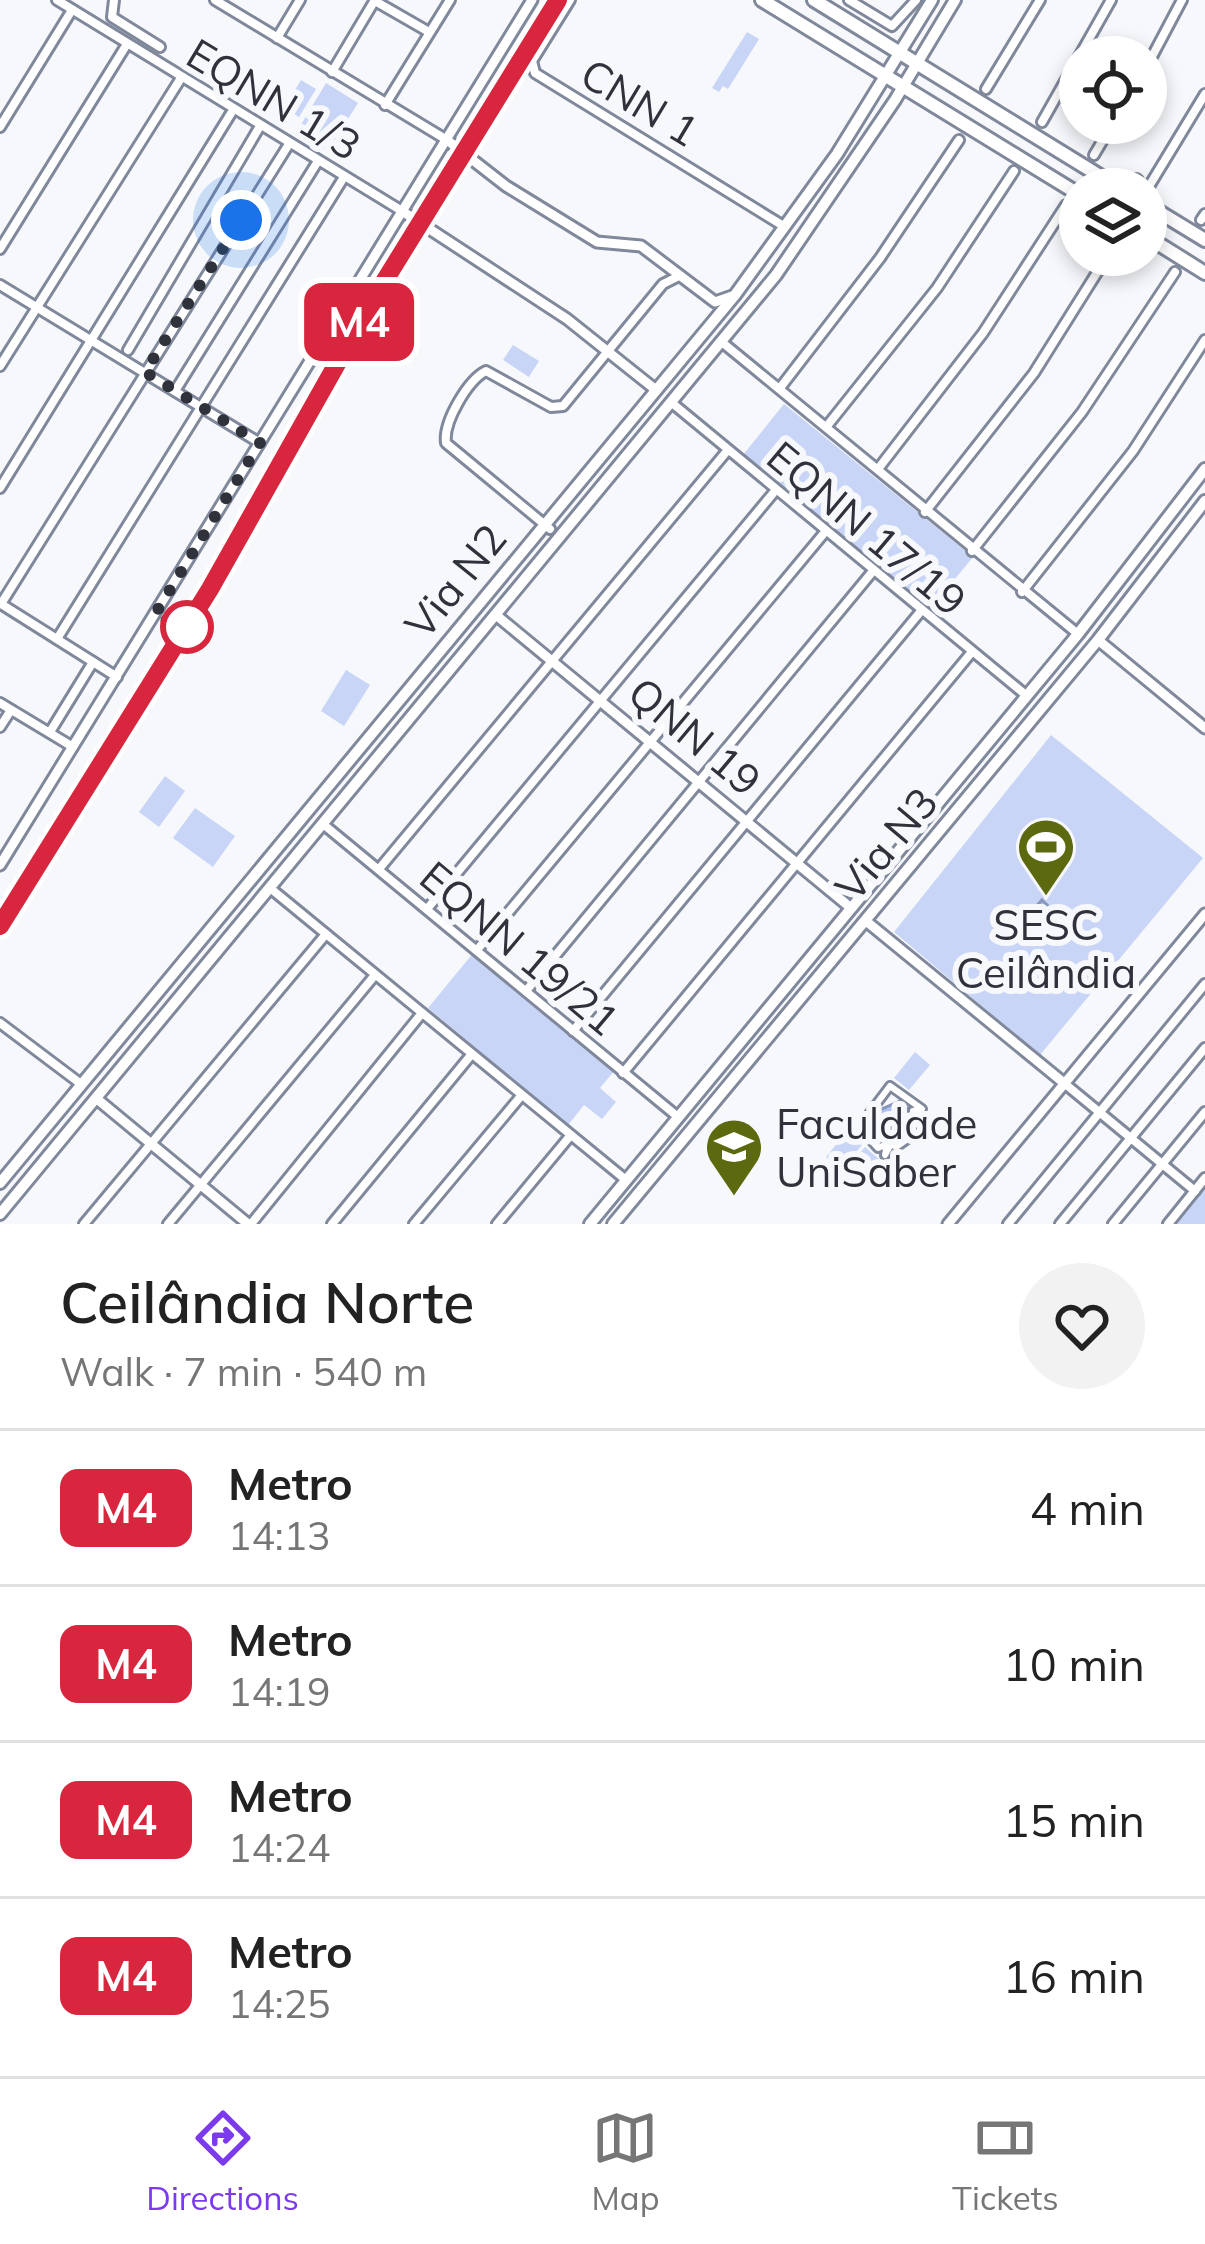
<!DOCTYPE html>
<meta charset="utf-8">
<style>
body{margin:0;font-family:Mulish,sans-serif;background:#f2f2f2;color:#222;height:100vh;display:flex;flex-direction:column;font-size:45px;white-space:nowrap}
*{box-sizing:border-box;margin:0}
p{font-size:39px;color:#767676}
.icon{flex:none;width:66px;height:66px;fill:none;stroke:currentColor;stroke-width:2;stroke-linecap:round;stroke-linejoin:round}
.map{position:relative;height:1224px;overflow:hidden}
.drawer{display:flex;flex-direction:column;background:#fff;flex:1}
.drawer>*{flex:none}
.badge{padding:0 24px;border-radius:18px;font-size:42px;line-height:78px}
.controls{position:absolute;left:1059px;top:36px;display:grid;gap:24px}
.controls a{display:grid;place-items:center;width:108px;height:108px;border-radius:50%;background:#fff;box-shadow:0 6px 18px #0003;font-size:60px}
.you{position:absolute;width:60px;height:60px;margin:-30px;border:9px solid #fff;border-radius:50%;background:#1a73e8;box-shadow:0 0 0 18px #1a73e833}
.map>.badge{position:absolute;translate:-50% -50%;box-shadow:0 0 0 6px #fff}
.round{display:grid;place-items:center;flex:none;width:126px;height:126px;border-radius:63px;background:#f2f2f2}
.overview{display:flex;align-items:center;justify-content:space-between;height:204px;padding:0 60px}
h1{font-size:57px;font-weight:600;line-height:90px}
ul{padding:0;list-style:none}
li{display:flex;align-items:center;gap:36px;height:156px;padding:0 60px;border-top:3px solid #e0e0e0}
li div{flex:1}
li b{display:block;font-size:45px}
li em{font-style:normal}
li .badge{min-width:132px;font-weight:700;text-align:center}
.dock{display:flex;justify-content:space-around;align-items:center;height:168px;border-top:3px solid #e0e0e0;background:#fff;font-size:33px;color:#767676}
.dock a{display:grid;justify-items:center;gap:6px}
.dock .on{color:#7c3aed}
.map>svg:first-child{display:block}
.green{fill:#c8d5f6}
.water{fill:url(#water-rules);stroke:#8896bc;stroke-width:3}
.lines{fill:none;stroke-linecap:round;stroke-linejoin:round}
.pedestrian-casing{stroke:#80889c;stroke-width:12}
.minor-casing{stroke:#80889c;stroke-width:14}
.tertiary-casing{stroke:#80889c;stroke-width:15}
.secondary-casing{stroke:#80889c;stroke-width:16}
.primary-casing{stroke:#80889c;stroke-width:18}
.pedestrian{stroke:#fff;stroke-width:6}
.minor{stroke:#fff;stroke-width:8}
.tertiary{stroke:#fff;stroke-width:9}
.secondary{stroke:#fff;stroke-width:10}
.primary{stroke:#fff;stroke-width:12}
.rail{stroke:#72757c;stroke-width:3;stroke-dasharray:18 9;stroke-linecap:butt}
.line-casing{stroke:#fff;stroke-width:27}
.line{stroke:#d7263d;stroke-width:18}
.walk{stroke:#2f323b;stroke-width:12;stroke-dasharray:0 21.6}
.stop-dot{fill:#fff;stroke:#d7263d;stroke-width:6}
.labels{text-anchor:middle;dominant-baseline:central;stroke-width:12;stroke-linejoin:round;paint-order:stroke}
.street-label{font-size:42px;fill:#2f323b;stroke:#f6f8fc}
.poi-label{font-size:42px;fill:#2f323b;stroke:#f6f8fc}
</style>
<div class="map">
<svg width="1205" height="1224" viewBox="0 0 1205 1224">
<defs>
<pattern id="water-rules" width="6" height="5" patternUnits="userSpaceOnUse" patternTransform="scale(3)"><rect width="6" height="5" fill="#aec1f4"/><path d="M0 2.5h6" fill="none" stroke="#96a6d2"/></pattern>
</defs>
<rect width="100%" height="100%" fill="#f6f8fc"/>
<!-- green -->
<g class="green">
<polygon points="747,32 759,39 728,89 723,86 719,92 712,88"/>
<polygon points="301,80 316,89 299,117 284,108"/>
<polygon points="326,83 358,103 328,151 296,133"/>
<polygon points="513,345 539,361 529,377 503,360"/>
<polygon points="784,404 973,557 931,608 743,455"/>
<polygon points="346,670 370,685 344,726 321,711"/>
<polygon points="1051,735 1203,858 1040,1055 894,932"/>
<polygon points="165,776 185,791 159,827 139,812"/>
<polygon points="195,808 235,836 213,867 173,838"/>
<polygon points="474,952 615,1070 600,1088 616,1102 602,1119 584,1105 568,1125 428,1008"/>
<polygon points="915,1052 930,1065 909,1090 894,1078"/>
<polygon points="841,1127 862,1145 841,1170 826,1157 839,1141 834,1135"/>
<polygon points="865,1147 880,1160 859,1185 844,1172"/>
<polygon points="1205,1184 1205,1224 1172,1224"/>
</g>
<!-- water -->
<g class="water">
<polygon points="1042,900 1050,908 1047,922 1036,931 1017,928"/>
<polygon points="900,1101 909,1101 910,1106 892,1126 891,1138 864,1128 873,1113"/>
</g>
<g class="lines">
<!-- pedestrian casing -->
<g class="pedestrian-casing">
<polygon id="pedestrian" points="890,1086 922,1109 913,1111 921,1118 911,1129 916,1133 896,1147 891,1144 885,1155 887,1144 878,1148 859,1127"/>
</g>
<!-- minor casing -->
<g class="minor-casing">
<g id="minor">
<polyline points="57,0 402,211"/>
<polyline points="114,0 112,17 160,47"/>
<polyline points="215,0 447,140"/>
<polyline points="570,0 532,61 535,73 785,227"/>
<polyline points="849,0 892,26 916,0"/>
<polyline points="375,1 429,32"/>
<polyline points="277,38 300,0"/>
<polyline points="1146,68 1182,0"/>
<polyline points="332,72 375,0"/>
<polyline points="986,89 1040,0"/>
<polyline points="385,105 450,0"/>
<polyline points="1042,122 1111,0"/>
<polyline points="0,127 72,10"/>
<polyline points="1094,155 1113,123"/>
<polyline points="1148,188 1205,94"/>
<polyline points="1201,220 1205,214"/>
<polyline points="0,249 127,44"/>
<polyline points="0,285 260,443"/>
<polyline points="723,343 1078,634"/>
<polyline points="128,350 260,126"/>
<polyline points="0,366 181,78"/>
<polyline points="780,388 880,258 959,140"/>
<polyline points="175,391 318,161"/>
<polyline points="672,403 1027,696"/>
<polyline points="827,426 937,288 1014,171"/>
<polyline points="878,469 983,333 1066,205"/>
<polyline points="0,488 233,110"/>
<polyline points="925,512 1034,373 1108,255"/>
<path d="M550,529L446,443C443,422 468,380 486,371L551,407L563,406L663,284L679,276"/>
<polyline points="972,551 1082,412 1175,272"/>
<polyline points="1022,592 1133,451 1205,340"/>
<polyline points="1,604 289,144"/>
<polyline points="1,604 117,677"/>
<polyline points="57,639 344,177"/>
<polyline points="0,703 73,747"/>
<polyline points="0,727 11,710"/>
<polyline points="50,732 93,662"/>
<polyline points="323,824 678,1117"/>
<polyline points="379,869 727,451"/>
<polyline points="270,888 626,1180"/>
<polyline points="427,909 775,491"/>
<polyline points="477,950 825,532"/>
<polyline points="526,991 873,571"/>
<polyline points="0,1023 81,1084"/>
<polyline points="573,1031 921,611"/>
<polyline points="623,1073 971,653"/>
<polyline points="1064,1083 1195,1191"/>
<polyline points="84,1224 326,934"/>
<polyline points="168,1224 375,975"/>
<polyline points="251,1224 422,1013"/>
<polyline points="332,1224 471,1055"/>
<polyline points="414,1224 521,1096"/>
<polyline points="497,1224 570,1136"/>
<polyline points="1008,1224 1205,984"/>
<polyline points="1060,1224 1205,1048"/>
<polyline points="1113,1224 1205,1112"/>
<polyline points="1168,1224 1205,1178"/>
</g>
</g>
<!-- tertiary casing -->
<g class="tertiary-casing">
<g id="tertiary">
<polyline points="447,140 506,186 597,242 641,246 715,302 735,295"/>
<polyline points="402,211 567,319 656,390"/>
<polyline points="496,615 851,908"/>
<polyline points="1098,640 1205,728"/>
<polyline points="0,865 532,0"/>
<polyline points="866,921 1064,1083"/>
<polyline points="97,1099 248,1224"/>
<polyline points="948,1224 1205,914"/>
</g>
</g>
<!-- secondary casing -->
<g class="secondary-casing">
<g id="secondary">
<polyline points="0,1183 735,295 837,154 932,0"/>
<polyline points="0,1214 776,275 895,100 955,0"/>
<polyline points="590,1224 1078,634 1205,469"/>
<polyline points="613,1224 1098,640 1205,501"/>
</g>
</g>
<!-- primary casing -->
<g class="primary-casing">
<g id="primary">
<polyline points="762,0 1080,195"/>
<polyline points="814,0 1121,189"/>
<polyline points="1136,181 1138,189"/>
<polyline points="1146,204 1205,240"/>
<polyline points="1146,236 1205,273"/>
</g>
</g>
<!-- pedestrian -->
<use href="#pedestrian" class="pedestrian"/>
<!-- minor -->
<use href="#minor" class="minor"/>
<!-- tertiary -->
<use href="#tertiary" class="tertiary"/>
<!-- secondary -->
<use href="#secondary" class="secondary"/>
<!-- primary -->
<use href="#primary" class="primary"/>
<!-- rail -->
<polyline class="rail" points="0,926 217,579 374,298"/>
</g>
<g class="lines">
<!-- line casing -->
<g class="line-casing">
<polyline id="line" points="0,926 210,589 374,298 558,0"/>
</g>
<!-- line -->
<use href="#line" class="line"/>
<!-- walk -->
<polyline class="walk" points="187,627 154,616 260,443 145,372 241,220"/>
</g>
<!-- icons -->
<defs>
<g id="stadium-pin" transform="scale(3)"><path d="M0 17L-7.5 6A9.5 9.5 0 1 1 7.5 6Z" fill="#5d690f" stroke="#f6f8fc"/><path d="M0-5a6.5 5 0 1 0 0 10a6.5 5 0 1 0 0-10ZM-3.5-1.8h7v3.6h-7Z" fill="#fff"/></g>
<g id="university-pin" transform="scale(3)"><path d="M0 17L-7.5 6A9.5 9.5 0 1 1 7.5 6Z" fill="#5d690f" stroke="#f6f8fc"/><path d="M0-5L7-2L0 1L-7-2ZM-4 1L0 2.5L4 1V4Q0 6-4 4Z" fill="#fff"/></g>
</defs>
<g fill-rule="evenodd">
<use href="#stadium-pin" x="1046" y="847"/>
<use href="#university-pin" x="734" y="1147"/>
</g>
<!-- markers -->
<circle class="stop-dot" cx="187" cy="627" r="24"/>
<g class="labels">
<!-- street labels -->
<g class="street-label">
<text transform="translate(274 99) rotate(31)">EQNN 1/3</text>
<text transform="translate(640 102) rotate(31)">CNN 1</text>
<text transform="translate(867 528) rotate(40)">EQNN 17/19</text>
<text transform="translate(455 581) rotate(-51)">Via N2</text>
<text transform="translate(695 736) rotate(40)">QNN 19</text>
<text transform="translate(886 844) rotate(-50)">Via N3</text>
<text transform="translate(520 948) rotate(40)">EQNN 19/21</text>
</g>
<!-- poi labels -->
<g class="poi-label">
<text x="1046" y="924">SESC<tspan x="1046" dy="48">Ceilândia</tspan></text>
<text x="776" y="1123" text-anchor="start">Faculdade<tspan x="776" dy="48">UniSaber</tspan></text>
</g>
</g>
</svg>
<div class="controls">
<a><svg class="icon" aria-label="locate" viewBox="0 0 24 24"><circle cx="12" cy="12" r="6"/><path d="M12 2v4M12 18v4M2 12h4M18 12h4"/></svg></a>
<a><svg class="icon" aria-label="layers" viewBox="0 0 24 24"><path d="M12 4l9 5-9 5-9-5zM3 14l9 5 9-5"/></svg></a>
</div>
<div class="you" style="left:241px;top:220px"></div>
<b class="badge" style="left:359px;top:322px;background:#d7263d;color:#fff">M4</b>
</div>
<section class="drawer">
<div class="overview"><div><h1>Ceilândia Norte</h1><p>Walk · 7 min · 540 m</p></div><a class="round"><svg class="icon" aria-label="heart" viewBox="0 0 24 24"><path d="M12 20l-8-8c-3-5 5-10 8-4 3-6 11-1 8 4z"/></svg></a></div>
<ul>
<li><span class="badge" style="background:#d7263d;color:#fff">M4</span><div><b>Metro</b><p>14:13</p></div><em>4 min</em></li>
<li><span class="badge" style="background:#d7263d;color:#fff">M4</span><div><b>Metro</b><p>14:19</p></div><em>10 min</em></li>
<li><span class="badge" style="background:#d7263d;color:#fff">M4</span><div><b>Metro</b><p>14:24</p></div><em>15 min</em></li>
<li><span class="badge" style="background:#d7263d;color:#fff">M4</span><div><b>Metro</b><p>14:25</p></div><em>16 min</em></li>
</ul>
</section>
<nav class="dock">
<a class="on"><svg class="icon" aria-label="directions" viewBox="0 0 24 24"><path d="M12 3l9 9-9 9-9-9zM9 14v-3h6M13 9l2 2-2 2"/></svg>Directions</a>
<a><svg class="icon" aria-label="map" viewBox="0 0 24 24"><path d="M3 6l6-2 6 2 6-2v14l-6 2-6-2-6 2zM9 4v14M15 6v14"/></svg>Map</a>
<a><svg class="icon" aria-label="tickets" viewBox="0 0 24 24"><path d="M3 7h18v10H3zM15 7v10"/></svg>Tickets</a>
</nav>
